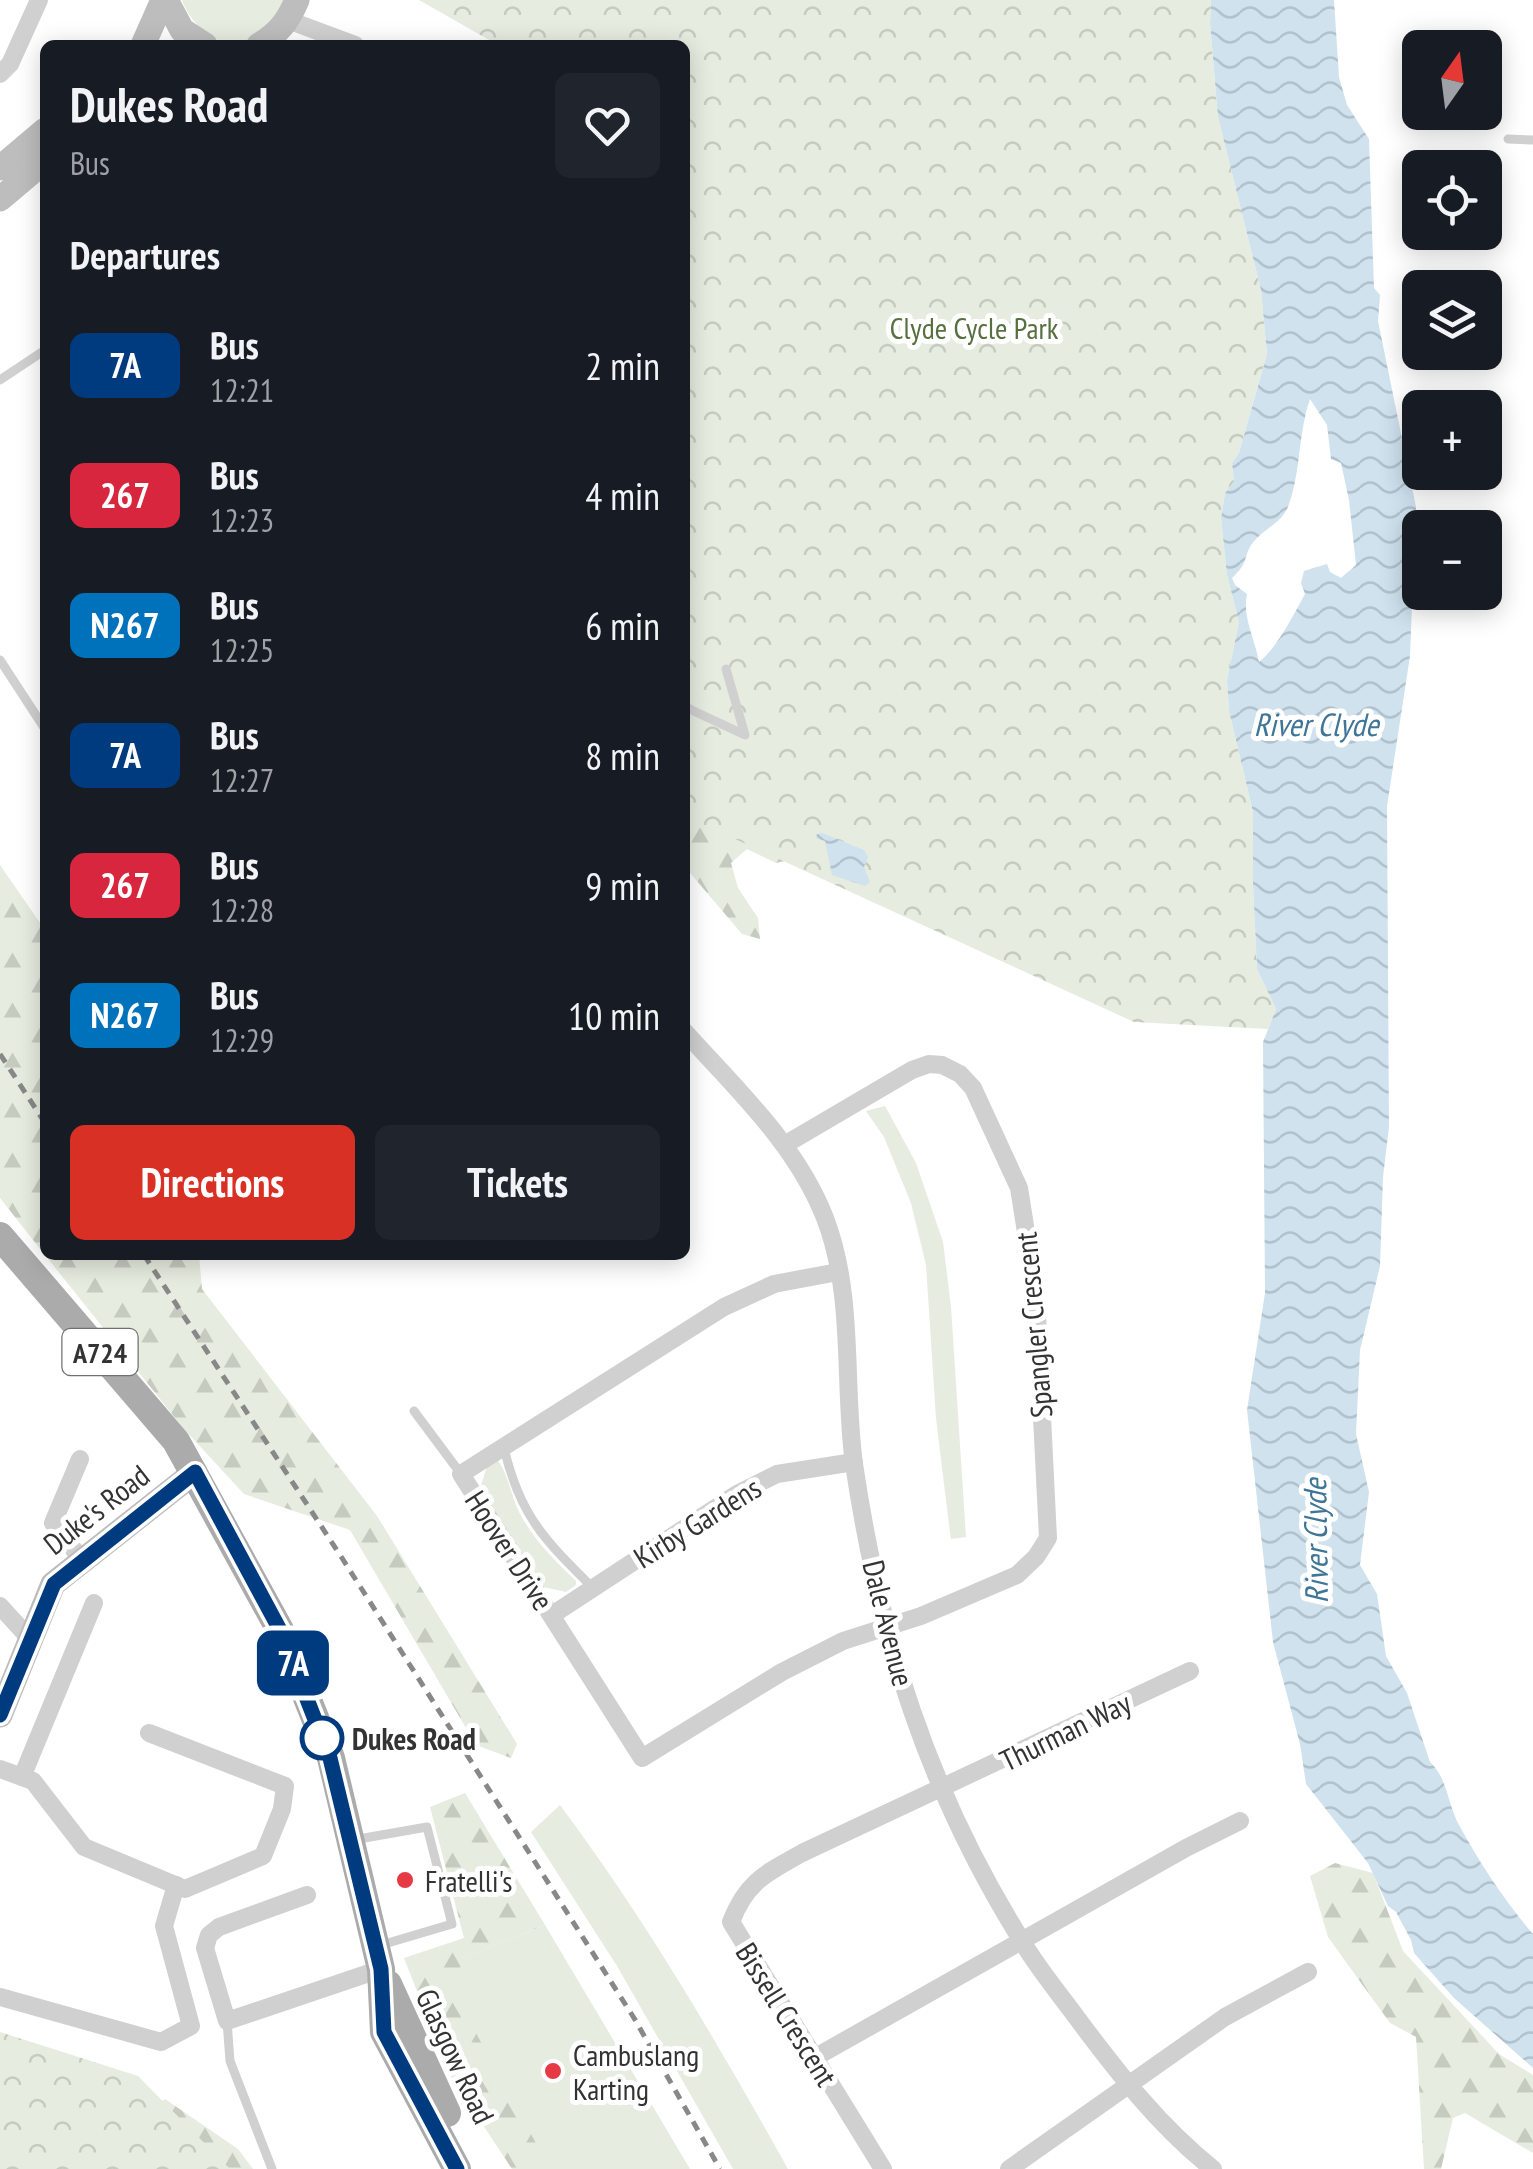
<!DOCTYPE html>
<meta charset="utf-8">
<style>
body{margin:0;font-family:"PT Sans Narrow",sans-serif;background:#20242c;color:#f1f3f6;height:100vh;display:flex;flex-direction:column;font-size:38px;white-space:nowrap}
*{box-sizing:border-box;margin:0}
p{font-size:32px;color:#9ea1a6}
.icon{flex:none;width:55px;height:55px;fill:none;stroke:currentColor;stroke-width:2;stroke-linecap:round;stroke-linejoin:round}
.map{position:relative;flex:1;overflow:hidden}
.panel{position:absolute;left:40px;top:40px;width:650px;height:1220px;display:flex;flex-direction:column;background:#171b24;border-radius:15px;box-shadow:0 5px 25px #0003}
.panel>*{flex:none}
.badge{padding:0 20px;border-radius:15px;font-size:35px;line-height:65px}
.needle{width:65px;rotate:14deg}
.controls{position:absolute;left:1402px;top:30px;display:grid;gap:20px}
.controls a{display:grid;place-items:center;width:100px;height:100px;border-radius:15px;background:#171b24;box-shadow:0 5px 25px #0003;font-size:50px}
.map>.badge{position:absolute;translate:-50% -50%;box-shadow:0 0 0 5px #fff}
h2{padding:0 30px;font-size:38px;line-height:90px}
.round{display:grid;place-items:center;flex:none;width:105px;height:105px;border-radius:15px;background:#20242c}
.head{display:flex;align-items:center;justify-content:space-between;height:170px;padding:0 30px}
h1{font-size:48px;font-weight:800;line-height:75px}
.button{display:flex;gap:20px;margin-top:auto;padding:20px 30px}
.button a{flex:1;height:115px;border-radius:15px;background:#d93025;color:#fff;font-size:40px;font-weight:800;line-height:115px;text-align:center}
.button a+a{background:#20242c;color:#f1f3f6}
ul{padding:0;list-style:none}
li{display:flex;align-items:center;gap:30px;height:130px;padding:0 30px}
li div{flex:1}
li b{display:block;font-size:38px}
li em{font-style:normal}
li .badge{min-width:110px;font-weight:700;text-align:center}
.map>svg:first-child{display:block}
.grass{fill:#e6ecdf}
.forest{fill:url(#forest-firs)}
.park{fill:url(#park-crowns)}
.water{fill:url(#water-waves);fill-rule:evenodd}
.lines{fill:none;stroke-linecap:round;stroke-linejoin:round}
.lane{stroke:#d0d0d0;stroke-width:9}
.street{stroke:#d0d0d0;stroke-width:18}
.secondary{stroke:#bdbdbd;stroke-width:25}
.primary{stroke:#ababab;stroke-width:28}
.rail{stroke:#888;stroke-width:5;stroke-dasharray:10 8;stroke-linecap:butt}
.line-casing{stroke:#fff;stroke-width:22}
.line{stroke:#003b80;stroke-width:15}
.stop-dot{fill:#fff;stroke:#003b80;stroke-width:5}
.poi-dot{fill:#e63946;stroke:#fff;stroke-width:4}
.labels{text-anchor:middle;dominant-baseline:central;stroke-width:10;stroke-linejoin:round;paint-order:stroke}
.shield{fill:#fff;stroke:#707070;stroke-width:2.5}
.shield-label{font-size:28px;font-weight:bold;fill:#333}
.park-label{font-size:30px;fill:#56703f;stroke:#fff}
.street-label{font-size:30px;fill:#333;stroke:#fff}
.stop-label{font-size:30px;font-weight:bold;fill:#333;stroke:#fff;text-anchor:start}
.poi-label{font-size:30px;fill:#333;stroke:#fff;text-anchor:start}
.water-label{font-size:32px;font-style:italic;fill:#3f7597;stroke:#fff}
</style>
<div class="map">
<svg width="1533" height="2169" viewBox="0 0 1533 2169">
<defs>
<pattern id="forest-firs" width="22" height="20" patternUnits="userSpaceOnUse" patternTransform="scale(2.5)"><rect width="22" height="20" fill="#e6ecdf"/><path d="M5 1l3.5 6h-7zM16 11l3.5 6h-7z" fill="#c6cbc0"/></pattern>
<pattern id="park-crowns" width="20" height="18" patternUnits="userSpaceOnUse" patternTransform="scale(2.5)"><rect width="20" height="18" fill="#e6ecdf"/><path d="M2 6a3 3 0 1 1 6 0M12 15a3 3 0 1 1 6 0" fill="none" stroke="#c6cbc0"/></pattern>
<pattern id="water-waves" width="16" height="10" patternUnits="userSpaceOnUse" patternTransform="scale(2.5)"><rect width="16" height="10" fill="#cfe2ee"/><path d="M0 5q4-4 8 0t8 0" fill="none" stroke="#b2c2cd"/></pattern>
</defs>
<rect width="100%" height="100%" fill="#fff"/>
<!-- grass -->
<g class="grass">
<path d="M182,0H288C280,11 270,30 258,38C228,59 191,27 182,0Z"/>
<polygon points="885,1106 916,1163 943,1242 951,1307 966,1537 951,1539 950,1533 936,1418 926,1265 911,1203 884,1137 866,1111"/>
<path d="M497,1460C508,1472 511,1496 519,1512C533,1539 554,1560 576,1581V1585L566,1592L543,1587L480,1489L487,1466Z"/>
<path d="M560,1805C646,1920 718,2044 788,2169H733L617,1966L531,1832Z"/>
<polygon points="545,1925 690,2169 525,2169 425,1972"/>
</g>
<!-- forest -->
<g class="forest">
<polygon points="685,802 802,857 776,863 747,849 731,863 738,888 758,918 760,939 742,934 685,867"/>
<polygon points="0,865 45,930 45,1255 0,1198"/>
<polygon points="45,1255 199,1255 202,1289 377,1516 517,1744 511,1758 476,1745 350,1530 244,1494 184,1429"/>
<polygon points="465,1793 545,1925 461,1958 458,2000 550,2169 512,2169 450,2075 404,1958 464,1938 430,1807"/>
<polygon points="1335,1863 1373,1873 1403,1951 1499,2054 1533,2075 1533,2153 1465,2113 1453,2118 1441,2169 1424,2169 1416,2037 1390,2023 1328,1937 1310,1876"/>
<polygon points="165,2099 238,2149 253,2169 195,2169 151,2109"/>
</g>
<!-- park -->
<g class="park">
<polygon points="419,0 1211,0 1210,23 1218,117 1261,290 1267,354 1239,453 1232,463 1234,482 1225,493 1221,518 1227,575 1239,622 1227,680 1229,711 1253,812 1253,884 1257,969 1276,1009 1268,1029 1134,1022 685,816 685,45 498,45"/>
<polygon points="0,2032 138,2076 230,2169 0,2169"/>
</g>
<!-- water -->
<g class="water">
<path d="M1211,0H1334L1339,77L1347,105L1369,139L1374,288L1380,295L1378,321L1416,507L1410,656L1387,806L1389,1127L1383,1177L1380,1266L1360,1350L1356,1434L1369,1492L1360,1565L1377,1594L1386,1656L1407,1693L1430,1762C1447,1777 1448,1805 1459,1825C1481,1865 1504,1900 1533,1934V2068L1454,1998L1414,1953L1411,1940L1396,1912L1388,1906L1368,1863L1306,1784L1300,1744L1273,1642L1247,1410L1265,1293L1263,1042L1276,1009L1257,969L1253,884V812L1229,711L1227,680L1239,622L1227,575L1221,518L1225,493L1234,482L1232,463L1239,453L1267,354L1261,290L1218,117L1210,23ZM1310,399L1327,425L1331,459L1341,463L1349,500L1356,565L1341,578L1330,572L1327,564L1304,571L1301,583L1305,594C1293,616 1277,648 1259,662C1255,639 1242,617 1247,594L1235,585L1232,578C1249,562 1243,559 1251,545C1262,529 1280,525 1288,507C1301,473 1298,433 1310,399Z"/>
<polygon points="822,833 864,850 868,857 864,867 870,882 865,886 832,875 825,841 816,838 817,834"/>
</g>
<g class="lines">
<!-- lane -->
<g class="lane">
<polyline points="1508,139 1533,140"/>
<polyline points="0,380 45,350"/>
<polyline points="0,660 45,729"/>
<polyline points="685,707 745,735 726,669"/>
<polyline points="414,1411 461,1474"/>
<path d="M504,1448C520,1516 544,1539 592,1587"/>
<polyline points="353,1840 427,1827 452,1924 381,1945"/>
<polyline points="227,2021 230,2061 272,2169"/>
</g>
<!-- street -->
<g class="street">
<polyline points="288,20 355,45"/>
<polyline points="0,74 10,64 39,0"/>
<path d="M685,1032C737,1090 796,1144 825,1218C855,1296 843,1383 854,1464C880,1639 927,1788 1020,1938C1036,1966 1058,1992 1077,2018C1118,2073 1159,2126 1213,2169"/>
<polyline points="786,1144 912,1070 929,1064 942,1065 960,1074 973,1088 1019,1188 1036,1295 1048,1538 1036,1557 1017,1575 921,1616 843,1641 782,1672 642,1758 461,1474 724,1307 774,1284 838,1272"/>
<polyline points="80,1459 53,1523 82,1560"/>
<polyline points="0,1606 31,1640"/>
<polyline points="552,1615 737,1494 777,1474 854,1462"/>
<polyline points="0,1769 33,1781 84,1847 185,1889 263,1856 282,1809 285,1786 149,1733"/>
<polyline points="22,1777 94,1603"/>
<polyline points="307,1895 219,1927 209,1935 205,1948 227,2021 381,1969"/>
<polyline points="0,1997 161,2042 191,2026 164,1926 176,1885"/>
<polyline points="814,2058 1186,1848 1240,1821"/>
<path d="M883,2169L731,1922C746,1882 766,1873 802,1853L1190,1671"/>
<polyline points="1009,2169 1225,2017 1308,1972"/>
</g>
<!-- secondary -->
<g class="secondary">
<polyline points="166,0 182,30 205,45"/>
<polyline points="143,45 163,0"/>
<path d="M259,45C279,33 288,21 297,0"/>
<polyline points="0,168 45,130"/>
<polyline points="0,199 45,161"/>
<polyline points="0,1715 53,1584 195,1472"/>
</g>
<!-- primary -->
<g class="primary">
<polyline points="0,1236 176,1441 280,1630 331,1758 381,1969 384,2032 457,2169"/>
<polyline points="388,1984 447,2113"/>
</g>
<!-- rail -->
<g class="rail">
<polyline points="0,1054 45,1123"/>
<polyline points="144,1255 342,1558 634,2018 720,2169"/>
</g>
</g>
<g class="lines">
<!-- line casing -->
<g class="line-casing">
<polyline id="line" points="0,1715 54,1584 195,1472 280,1630 330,1758 381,1969 384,2032 457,2169"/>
</g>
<!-- line -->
<use href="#line" class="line"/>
</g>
<!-- markers -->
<circle class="stop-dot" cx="322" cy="1738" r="20"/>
<g class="poi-dot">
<circle cx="405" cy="1880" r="10"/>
<circle cx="553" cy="2071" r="10"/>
</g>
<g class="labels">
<!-- shield labels -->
<rect class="shield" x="62.5" y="1329" width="75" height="46" rx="8"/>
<g class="shield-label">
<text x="100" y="1352">A724</text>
</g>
<!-- park labels -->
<g class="park-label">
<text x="974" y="327">Clyde Cycle Park</text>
</g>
<!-- street labels -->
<g class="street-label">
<text transform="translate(1033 1325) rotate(-95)">Spangler Crescent</text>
<text transform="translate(96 1509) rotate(-38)">Duke's Road</text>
<text transform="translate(697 1522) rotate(-32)">Kirby Gardens</text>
<text transform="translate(510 1550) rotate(57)">Hoover Drive</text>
<text transform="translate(889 1623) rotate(76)">Dale Avenue</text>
<text transform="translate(1065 1731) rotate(-26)">Thurman Way</text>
<text transform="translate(787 2014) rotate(58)">Bissell Crescent</text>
<text transform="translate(456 2056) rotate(65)">Glasgow Road</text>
</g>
<!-- stop labels -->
<g class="stop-label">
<text x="352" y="1738">Dukes Road</text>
</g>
<!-- poi labels -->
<g class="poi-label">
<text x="425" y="1880">Fratelli's</text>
<text x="573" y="2054">Cambuslang<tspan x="573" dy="34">Karting</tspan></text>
</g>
<!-- water labels -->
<g class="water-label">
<text x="1316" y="724">River Clyde</text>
<text transform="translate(1315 1541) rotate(-91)">River Clyde</text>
</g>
</g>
</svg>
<div class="controls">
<a><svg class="needle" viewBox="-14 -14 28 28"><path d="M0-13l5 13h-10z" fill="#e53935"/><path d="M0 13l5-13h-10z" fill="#9ea1a6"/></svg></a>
<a><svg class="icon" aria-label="locate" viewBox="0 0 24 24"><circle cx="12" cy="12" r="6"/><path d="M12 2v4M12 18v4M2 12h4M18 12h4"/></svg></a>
<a><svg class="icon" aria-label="layers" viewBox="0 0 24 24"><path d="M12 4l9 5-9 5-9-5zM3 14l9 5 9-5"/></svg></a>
<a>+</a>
<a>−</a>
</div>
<b class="badge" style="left:293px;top:1663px;background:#003b80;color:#fff">7A</b>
<section class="panel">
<div class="head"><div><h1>Dukes Road</h1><p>Bus</p></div><a class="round"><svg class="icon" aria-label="heart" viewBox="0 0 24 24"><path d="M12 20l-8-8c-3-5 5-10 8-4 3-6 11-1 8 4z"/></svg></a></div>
<h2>Departures</h2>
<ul>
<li><span class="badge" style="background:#003b80;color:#fff">7A</span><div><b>Bus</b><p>12:21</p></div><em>2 min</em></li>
<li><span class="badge" style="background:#d7263d;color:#fff">267</span><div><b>Bus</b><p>12:23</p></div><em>4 min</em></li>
<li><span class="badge" style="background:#0072bc;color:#fff">N267</span><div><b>Bus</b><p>12:25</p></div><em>6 min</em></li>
<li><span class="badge" style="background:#003b80;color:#fff">7A</span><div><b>Bus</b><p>12:27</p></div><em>8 min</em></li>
<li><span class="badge" style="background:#d7263d;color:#fff">267</span><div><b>Bus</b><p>12:28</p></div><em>9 min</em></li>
<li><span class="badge" style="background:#0072bc;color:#fff">N267</span><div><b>Bus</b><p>12:29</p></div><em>10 min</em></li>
</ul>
<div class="button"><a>Directions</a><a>Tickets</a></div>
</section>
</div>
